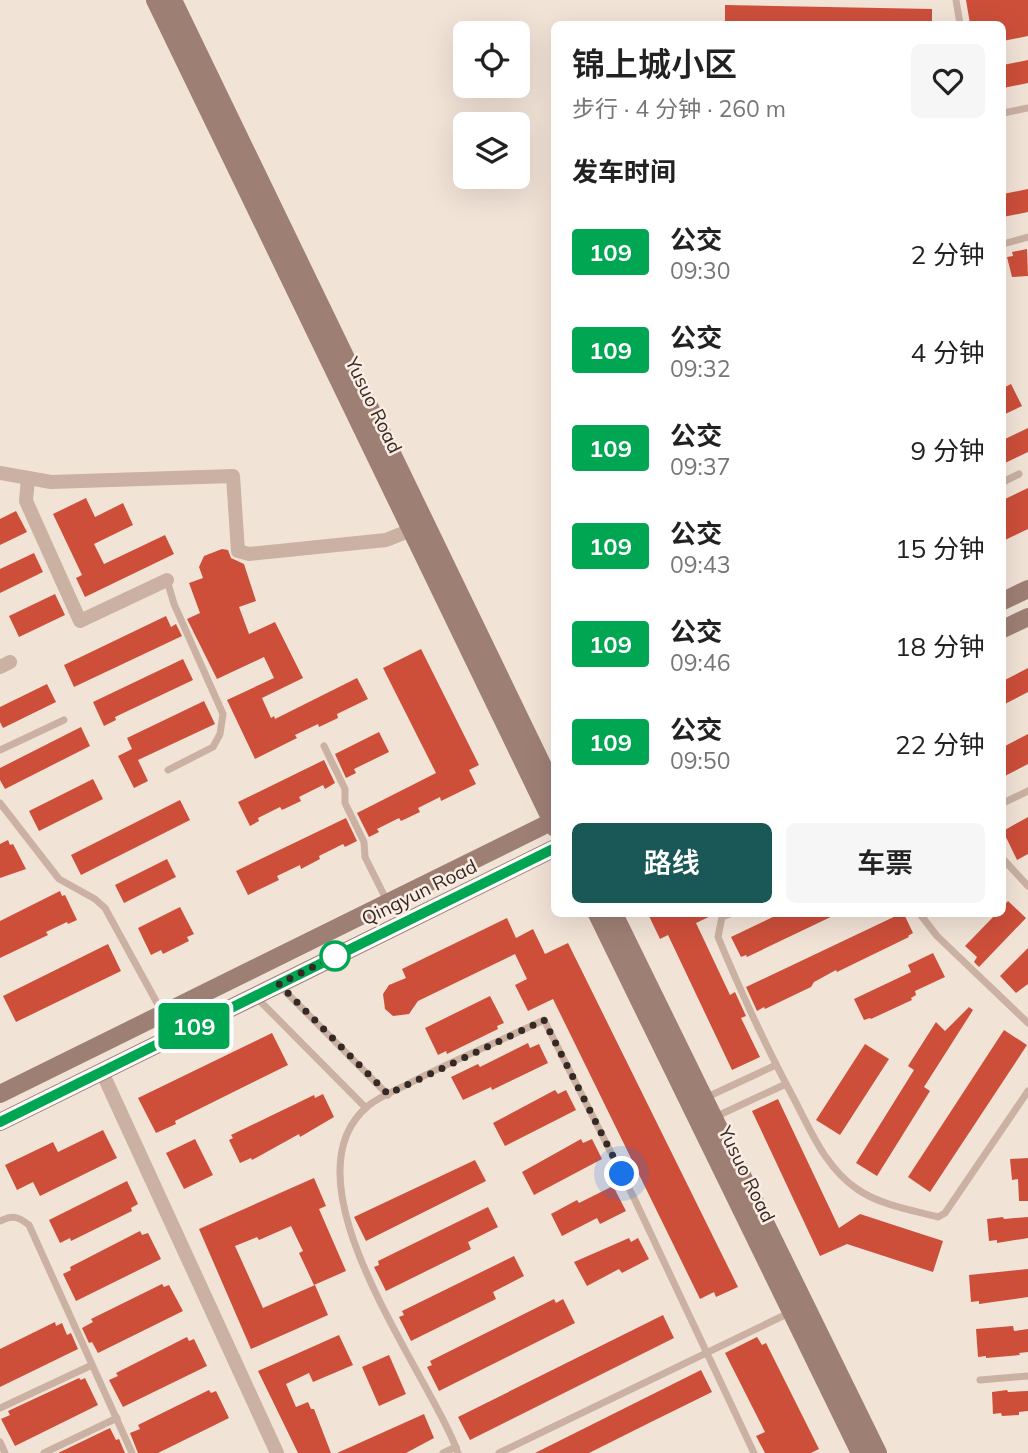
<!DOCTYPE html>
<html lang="zh">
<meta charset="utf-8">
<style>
body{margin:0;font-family:Mulish,"Noto Sans SC",sans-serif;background:#f6f6f6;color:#222;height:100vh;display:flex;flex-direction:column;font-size:26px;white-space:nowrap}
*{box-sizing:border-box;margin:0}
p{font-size:23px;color:#767676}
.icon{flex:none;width:38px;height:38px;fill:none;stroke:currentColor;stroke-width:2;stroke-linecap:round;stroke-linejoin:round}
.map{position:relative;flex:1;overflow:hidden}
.panel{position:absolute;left:551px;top:21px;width:455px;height:896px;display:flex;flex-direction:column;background:#fff;border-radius:10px;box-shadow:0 7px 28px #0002}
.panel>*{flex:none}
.badge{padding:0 14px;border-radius:5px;font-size:24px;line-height:46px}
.controls{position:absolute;left:453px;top:21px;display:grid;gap:14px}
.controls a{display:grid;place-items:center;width:77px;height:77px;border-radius:10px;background:#fff;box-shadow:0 7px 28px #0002;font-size:35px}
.you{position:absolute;width:35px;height:35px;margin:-18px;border:5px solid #fff;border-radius:50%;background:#1a73e8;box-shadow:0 0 0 10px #1a73e833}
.map>.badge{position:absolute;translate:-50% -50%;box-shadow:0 0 0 4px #fff}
h2{padding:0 21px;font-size:26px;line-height:63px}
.round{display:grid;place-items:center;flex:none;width:74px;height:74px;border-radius:10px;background:#f6f6f6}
.head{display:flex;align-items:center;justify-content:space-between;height:119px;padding:0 21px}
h1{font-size:33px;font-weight:600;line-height:52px}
.primary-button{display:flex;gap:14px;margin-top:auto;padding:14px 21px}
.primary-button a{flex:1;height:80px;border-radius:10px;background:#195856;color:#fff;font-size:28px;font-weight:600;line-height:80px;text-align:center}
.primary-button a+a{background:#f6f6f6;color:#222}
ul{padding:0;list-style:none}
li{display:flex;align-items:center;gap:21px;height:98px;padding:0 21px}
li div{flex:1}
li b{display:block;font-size:26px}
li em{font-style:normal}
li .badge{min-width:77px;font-weight:700;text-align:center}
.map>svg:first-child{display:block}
.building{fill:#cd4f3a}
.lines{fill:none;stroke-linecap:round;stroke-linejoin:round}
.lane{stroke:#cab1a2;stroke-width:7}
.street{stroke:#cab1a2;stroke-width:14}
.secondary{stroke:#9e7f74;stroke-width:18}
.line-casing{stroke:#fff;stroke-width:16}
.line{stroke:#00a651;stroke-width:10}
.walk{stroke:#352925;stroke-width:7;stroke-dasharray:0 12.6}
.stop-dot{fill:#fff;stroke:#00a651;stroke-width:3.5}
.labels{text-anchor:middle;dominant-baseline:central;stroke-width:5;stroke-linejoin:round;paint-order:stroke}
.street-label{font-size:19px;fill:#352925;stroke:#faede3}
</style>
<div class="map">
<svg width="1028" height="1453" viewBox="0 0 1028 1453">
<rect width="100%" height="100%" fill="#f2e3d7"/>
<!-- building -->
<g class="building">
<polygon points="966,0 1028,0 1028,36 1003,41 1003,24 970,24"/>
<polygon points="725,5 932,9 932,24 725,24"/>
<polygon points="1028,60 1028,83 1003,88 1003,65"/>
<polygon points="1028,189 1028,212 1003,217 1003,194"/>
<polygon points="1027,249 1028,276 1012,277 1007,257 1013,256 1012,252"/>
<polygon points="1011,384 1022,406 1003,415 1003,388"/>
<polygon points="1028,428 1028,452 1003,464 1003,440"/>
<polygon points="1028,488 1028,529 1003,541 1003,500"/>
<polygon points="86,498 95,517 123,503 133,525 94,544 104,564 165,535 174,554 85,597 76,578 82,575 53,514"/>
<polygon points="16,511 27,532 0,545 0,519"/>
<polygon points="222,549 228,550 231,558 244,564 256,601 239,607 249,634 275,622 303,678 262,698 271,718 274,716 275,719 357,678 368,699 337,714 338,718 319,727 318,724 295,735 297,738 255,759 227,700 274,678 264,657 217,679 187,619 200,613 189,583 203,578 199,567 204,556"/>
<polygon points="34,553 43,572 0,593 0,569"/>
<polygon points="55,594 65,615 19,637 9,616"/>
<polygon points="166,616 171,627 176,624 182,636 74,687 64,665"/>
<polygon points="421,649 479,765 469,770 476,784 441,801 440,797 418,808 420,812 401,821 399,818 377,829 379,832 369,837 357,813 436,773 383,668"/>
<polygon points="183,659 193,680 115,717 116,720 104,726 93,702"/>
<polygon points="1028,668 1028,692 1003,705 1003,681"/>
<polygon points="47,684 56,702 3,728 0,722 0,707"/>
<polygon points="204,701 215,724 138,760 148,781 134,788 118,756 132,749 127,738"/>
<polygon points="81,727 90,746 5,789 0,780 0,768"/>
<polygon points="379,732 389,752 354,769 356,773 346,778 335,754"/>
<polygon points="1028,734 1028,764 1003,777 1003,747"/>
<polygon points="324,760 335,783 325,789 323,785 299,797 301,801 282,810 280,807 258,818 259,821 250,826 238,802"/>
<polygon points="93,779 103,799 39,831 29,811"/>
<polygon points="180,800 190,820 81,875 71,855"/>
<polygon points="1028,817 1028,854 1017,860 1003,831"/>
<polygon points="346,818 357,841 345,847 343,844 319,856 320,859 301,869 300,865 277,876 279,880 248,895 236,871"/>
<polygon points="8,840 10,845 13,844 26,869 0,878 0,844"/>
<polygon points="167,859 176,877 124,903 115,885"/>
<polygon points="60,891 62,896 65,895 77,920 68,924 67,922 46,932 48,935 0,958 0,921"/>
<polygon points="1008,901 1026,918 979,967 974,962 977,957 965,946 996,914 1003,914 1003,906"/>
<polygon points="180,907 194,934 187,937 189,941 163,954 161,950 151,955 138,928"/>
<polygon points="648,914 715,914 696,923 730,995 735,992 746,1016 741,1018 760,1057 732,1070 668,935 660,939"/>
<polygon points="779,914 837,914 747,957 746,955 741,957 731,937"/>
<polygon points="900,914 904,914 913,933 908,936 909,937 837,972 836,970 814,982 811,987 765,1009 764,1007 757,1011 746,987"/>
<polygon points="507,918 516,938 533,929 545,954 568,943 738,1287 716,1297 714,1292 700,1299 553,999 528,1011 515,985 527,979 515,954 418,1001 409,1014 393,1016 385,1009 383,994 389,985 406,978 402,969"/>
<polygon points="108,944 121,971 16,1022 3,996"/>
<polygon points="1028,948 1028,984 1016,993 1000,976"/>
<polygon points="933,953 945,977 915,991 916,995 911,998 912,1000 871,1019 870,1018 864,1020 854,999 911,972 908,965"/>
<polygon points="490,996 504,1023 497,1026 498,1029 447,1054 446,1051 438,1055 425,1028"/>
<polygon points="969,1007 973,1010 924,1087 930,1091 877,1176 856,1163 914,1070 908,1066 936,1022 945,1031"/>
<polygon points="1004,1030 1027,1045 930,1192 908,1177"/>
<polygon points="272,1033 288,1065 175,1121 176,1124 156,1133 138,1098"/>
<polygon points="528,1043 530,1048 539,1044 548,1063 492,1090 491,1087 463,1100 451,1077 478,1064 480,1067"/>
<polygon points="865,1044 889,1059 840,1135 816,1120"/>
<polygon points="555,1090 558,1094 566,1090 576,1110 505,1146 493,1123"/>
<polygon points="323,1094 334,1117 300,1137 299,1134 252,1160 251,1158 240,1163 229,1140 233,1138 231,1135 314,1095 315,1098"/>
<polygon points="778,1099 839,1228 860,1214 943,1241 933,1272 847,1244 820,1256 752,1111"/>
<polygon points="103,1130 117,1158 40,1196 33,1182 17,1190 5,1165 53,1142 58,1152"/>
<polygon points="195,1139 213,1175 184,1189 166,1153"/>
<polygon points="581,1139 583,1143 592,1139 602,1159 534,1195 522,1172"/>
<polygon points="1028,1158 1028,1201 1019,1201 1018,1179 1012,1180 1010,1159"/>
<polygon points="475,1160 486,1181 366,1241 354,1217"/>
<polygon points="314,1178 326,1206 319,1209 346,1271 314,1285 299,1253 303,1251 291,1226 259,1240 257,1237 235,1246 263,1308 315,1285 328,1315 251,1349 199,1229"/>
<polygon points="127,1181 138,1204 131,1208 132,1211 71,1241 70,1238 60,1243 49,1220"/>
<polygon points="613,1186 626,1211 600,1224 597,1218 562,1236 551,1214 577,1200 579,1203"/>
<polygon points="488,1207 498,1227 468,1242 471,1249 386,1291 374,1267 379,1265 378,1261"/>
<polygon points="1003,1217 1004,1219 1028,1217 1028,1238 997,1243 997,1240 989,1241 987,1219"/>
<polygon points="140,1231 142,1235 148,1233 161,1259 76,1301 63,1274 71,1270 70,1267"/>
<polygon points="629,1238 631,1242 638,1238 649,1259 622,1273 619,1269 587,1286 574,1262"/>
<polygon points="514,1256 524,1276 493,1292 496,1299 411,1341 399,1317 404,1315 402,1311"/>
<polygon points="1028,1269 1028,1297 979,1304 979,1301 971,1302 969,1275"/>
<polygon points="162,1284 164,1287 169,1285 183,1311 98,1353 92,1342 89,1343 82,1328 93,1322 91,1319"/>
<polygon points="554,1299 556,1303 563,1299 575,1323 439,1391 427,1367 432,1365 430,1361"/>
<polygon points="663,1315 674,1338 470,1440 458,1417"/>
<polygon points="55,1322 56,1326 62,1323 67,1335 71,1333 78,1349 0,1387 0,1349"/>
<polygon points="1013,1326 1014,1331 1028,1329 1028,1352 1019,1353 1020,1355 986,1358 986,1356 978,1357 976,1329"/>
<polygon points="339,1335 353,1365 313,1382 309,1373 286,1384 296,1407 308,1402 311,1409 314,1409 331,1453 298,1453 258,1371"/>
<polygon points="187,1337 189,1341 194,1339 207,1366 123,1407 109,1380 118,1376 116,1373"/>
<polygon points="757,1337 762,1345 766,1343 819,1449 811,1453 765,1453 756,1436 765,1432 725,1353"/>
<polygon points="389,1355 406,1394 379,1406 362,1367"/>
<polygon points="701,1370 712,1392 649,1423 589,1453 535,1453"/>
<polygon points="79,1378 81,1380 85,1378 98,1405 15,1446 1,1419 10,1415 8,1411"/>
<polygon points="209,1390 211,1393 216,1391 229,1418 158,1453 138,1453 130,1433 140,1429 138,1425"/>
<polygon points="1007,1390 1008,1392 1028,1391 1028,1411 1019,1412 1019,1415 1002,1416 1001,1413 993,1414 992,1392"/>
<polygon points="424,1414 434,1438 406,1453 337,1453"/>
<polygon points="110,1428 116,1440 119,1439 125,1453 58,1453"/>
</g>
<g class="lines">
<!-- lane -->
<g class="lane">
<polyline points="956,0 960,24"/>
<polyline points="1003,113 1028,108"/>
<polyline points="1003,244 1028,237"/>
<polyline points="1003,482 1019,474"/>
<polyline points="167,580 174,604 223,714 220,734 213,747 168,770"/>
<polyline points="324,746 345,789 345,803 364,842 365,857 387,901"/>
<polyline points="0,750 64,720"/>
<polyline points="0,803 59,879 95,899 105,908 162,1012"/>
<polyline points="1003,803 1028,791"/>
<polyline points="1003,859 1028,886"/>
<path d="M730,914L722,917L718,937C741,992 765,1045 793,1097C811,1131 825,1167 857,1189C880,1205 911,1210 938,1217L945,1213L1028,1091"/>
<polyline points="920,914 937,936 1028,1023"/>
<polyline points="280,986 388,1095"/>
<polyline points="255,996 366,1108"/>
<polyline points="705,1098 776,1065"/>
<polyline points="715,1117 786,1084"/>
<path d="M0,1221C13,1215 17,1216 29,1225L132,1453"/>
<polyline points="980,1380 1028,1376"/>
<polyline points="0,1408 92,1365"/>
<polyline points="0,1442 5,1453"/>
<polyline points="44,1453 117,1418"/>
<polyline points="443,1453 456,1447"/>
<path d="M458,1453C430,1374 278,1181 368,1106C380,1096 397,1090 410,1083C454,1060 500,1041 544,1020L633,1196L754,1453"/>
<polyline points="499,1453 791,1312"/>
</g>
<!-- street -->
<g class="street">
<polyline points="0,473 51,482 233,476 238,551 249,554 386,540 411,530"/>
<polyline points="28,478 26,501 80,621 167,580"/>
<polyline points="0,667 10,662"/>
<polyline points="102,1072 277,1453"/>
</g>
<!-- secondary -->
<g class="secondary">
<polyline points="155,0 555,828"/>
<polyline points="173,0 555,791"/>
<polyline points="1003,601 1028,589"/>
<polyline points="1003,629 1028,617"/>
<polyline points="597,914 860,1453"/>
<polyline points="614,914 878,1453"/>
<polyline points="0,1094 555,820"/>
<polyline points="0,1122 555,848"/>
</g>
</g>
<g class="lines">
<!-- line casing -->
<g class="line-casing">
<polyline id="line" points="0,1122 555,848"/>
</g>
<!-- line -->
<use href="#line" class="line"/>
<!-- walk -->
<polyline class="walk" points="335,956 279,984 388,1094 544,1020 622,1174"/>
</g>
<!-- markers -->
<circle class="stop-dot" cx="335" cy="956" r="14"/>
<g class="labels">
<!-- street labels -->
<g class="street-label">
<text transform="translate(374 405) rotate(64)">Yusuo Road</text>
<text transform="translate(419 892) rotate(-26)">Qingyun Road</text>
<text transform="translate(747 1174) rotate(64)">Yusuo Road</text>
</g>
</g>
</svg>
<div class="controls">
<a><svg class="icon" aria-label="locate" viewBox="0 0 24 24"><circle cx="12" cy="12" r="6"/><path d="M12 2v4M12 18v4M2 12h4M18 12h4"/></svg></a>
<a><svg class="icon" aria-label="layers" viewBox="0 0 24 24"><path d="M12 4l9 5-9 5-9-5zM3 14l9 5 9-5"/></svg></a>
</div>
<div class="you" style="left:622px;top:1174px"></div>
<b class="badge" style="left:194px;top:1026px;background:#00a651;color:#fff">109</b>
<section class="panel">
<div class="head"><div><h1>锦上城小区</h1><p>步行 · 4 分钟 · 260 m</p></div><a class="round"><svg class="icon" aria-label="heart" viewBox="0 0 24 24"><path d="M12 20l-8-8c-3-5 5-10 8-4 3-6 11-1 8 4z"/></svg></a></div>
<h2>发车时间</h2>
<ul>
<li><span class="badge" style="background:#00a651;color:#fff">109</span><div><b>公交</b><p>09:30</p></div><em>2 分钟</em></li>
<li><span class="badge" style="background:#00a651;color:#fff">109</span><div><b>公交</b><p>09:32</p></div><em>4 分钟</em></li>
<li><span class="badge" style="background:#00a651;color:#fff">109</span><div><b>公交</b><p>09:37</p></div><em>9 分钟</em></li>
<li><span class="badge" style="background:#00a651;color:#fff">109</span><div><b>公交</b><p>09:43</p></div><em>15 分钟</em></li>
<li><span class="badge" style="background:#00a651;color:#fff">109</span><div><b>公交</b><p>09:46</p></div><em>18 分钟</em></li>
<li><span class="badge" style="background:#00a651;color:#fff">109</span><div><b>公交</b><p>09:50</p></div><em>22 分钟</em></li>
</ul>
<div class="primary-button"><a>路线</a><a>车票</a></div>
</section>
</div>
